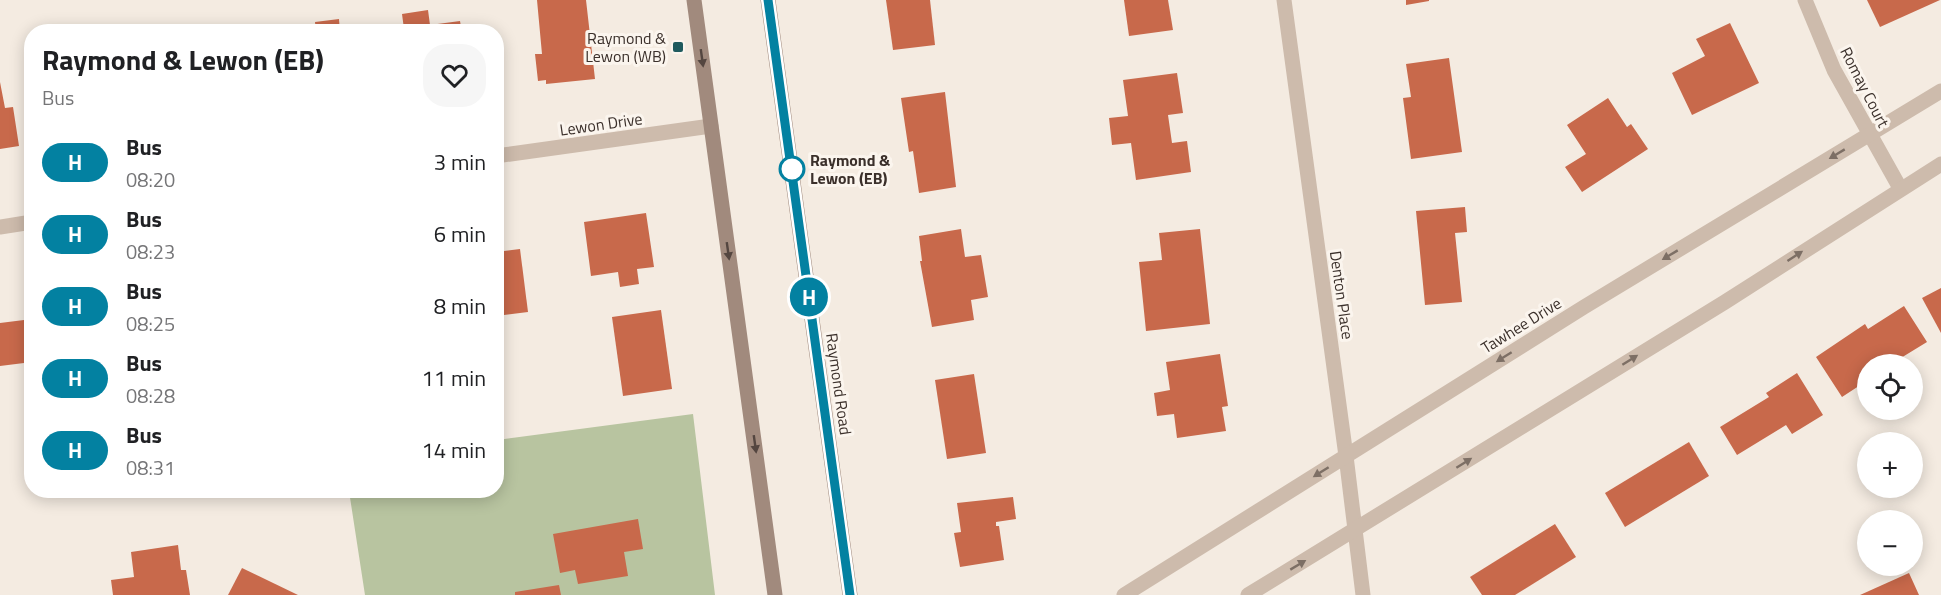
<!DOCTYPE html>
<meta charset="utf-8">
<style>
body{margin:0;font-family:"Titillium Web",sans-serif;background:#f6f6f6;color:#202124;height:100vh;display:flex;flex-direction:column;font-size:22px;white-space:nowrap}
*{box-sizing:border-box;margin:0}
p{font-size:20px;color:#757577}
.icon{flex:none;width:33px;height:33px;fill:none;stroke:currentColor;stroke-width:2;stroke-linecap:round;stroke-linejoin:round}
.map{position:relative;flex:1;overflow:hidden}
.side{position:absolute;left:24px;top:24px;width:480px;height:474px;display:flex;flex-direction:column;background:#fff;border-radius:24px;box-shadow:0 3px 15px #0003}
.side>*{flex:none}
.badge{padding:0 12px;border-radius:20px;font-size:21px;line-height:39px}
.fabs{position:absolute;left:1857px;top:354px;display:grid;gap:12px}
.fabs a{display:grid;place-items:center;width:66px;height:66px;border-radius:50%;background:#fff;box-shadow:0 3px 15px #0003;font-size:30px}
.map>.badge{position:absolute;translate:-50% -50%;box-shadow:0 0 0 3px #fff}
.round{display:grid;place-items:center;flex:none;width:63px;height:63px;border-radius:24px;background:#f6f6f6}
.summary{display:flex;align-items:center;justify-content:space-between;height:102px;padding:0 18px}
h1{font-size:28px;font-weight:700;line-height:45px}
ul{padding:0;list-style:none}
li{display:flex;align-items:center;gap:18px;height:72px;padding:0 18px}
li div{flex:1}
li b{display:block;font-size:22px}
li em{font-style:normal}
li .badge{min-width:66px;font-weight:700;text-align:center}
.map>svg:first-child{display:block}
.green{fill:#b8c4a0}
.building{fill:#c8694b}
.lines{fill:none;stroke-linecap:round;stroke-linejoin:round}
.street{stroke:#cdbbac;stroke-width:15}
.secondary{stroke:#a18a7d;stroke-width:15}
.oneway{fill:#544640}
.oneway2{fill:#7d6f65}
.line-casing{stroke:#fff;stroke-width:14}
.line{stroke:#0381a1;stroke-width:9}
.poi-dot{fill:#1f5a5e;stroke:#fbf5ee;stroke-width:2}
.stop-dot{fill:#fff;stroke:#0381a1;stroke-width:3}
.labels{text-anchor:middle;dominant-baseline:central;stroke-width:6;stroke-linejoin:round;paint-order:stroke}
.poi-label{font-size:16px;fill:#3b302b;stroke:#fbf5ee;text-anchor:end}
.street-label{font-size:16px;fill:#3b302b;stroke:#fbf5ee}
.stop-label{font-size:16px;font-weight:bold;fill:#3b302b;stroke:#fbf5ee;text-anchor:start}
</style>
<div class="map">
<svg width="1941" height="595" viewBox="0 0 1941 595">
<rect width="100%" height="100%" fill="#f4ebe1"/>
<!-- green -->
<polygon class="green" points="693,414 715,595 365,595 349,491 496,490 497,440"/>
<!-- building -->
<g class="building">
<polygon points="537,0 586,0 595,79 546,84 546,80 538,81 535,54 542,54"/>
<polygon points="886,0 930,0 935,45 893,50"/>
<polygon points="1124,0 1168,0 1173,30 1129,36"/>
<polygon points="1406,0 1429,0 1429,1 1406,5"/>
<polygon points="1867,0 1940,0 1880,27"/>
<polygon points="428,10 430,25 460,21 462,32 398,32 404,29 402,14"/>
<polygon points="339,19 340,32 316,32 315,22"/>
<polygon points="1730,23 1759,83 1692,115 1672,73 1705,56 1696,39"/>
<polygon points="1449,58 1462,152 1411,159 1403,98 1411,97 1406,64"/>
<polygon points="1177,73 1183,113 1168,115 1172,143 1187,141 1191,172 1136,180 1131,143 1112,145 1109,118 1128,116 1123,80"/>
<polygon points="0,82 5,108 13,107 19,146 0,149"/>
<polygon points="945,92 956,187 919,193 913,151 909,152 901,98"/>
<polygon points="1608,98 1627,127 1631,124 1648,149 1582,192 1565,167 1586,154 1567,125"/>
<polygon points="1465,207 1467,232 1455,233 1462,302 1425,305 1416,211"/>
<polygon points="646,213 654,267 637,269 639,284 620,287 618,272 591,276 584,222"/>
<polygon points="961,229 965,257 981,255 988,297 971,300 974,320 932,327 920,261 922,261 919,236"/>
<polygon points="1200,229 1210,324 1146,331 1139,262 1162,260 1159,233"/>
<polygon points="520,249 528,312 496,316 496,252"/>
<polygon points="1941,288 1941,333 1922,298"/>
<polygon points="1904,306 1927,342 1891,364 1868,364 1868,380 1842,397 1816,357 1865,324 1868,329"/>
<polygon points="661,310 672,389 623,396 612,317"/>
<polygon points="32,319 32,362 0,366 0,323"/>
<polygon points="1220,354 1228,406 1222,407 1226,431 1177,438 1174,414 1157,416 1154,393 1170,390 1166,362"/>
<polygon points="1797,373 1823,415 1792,434 1786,425 1737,455 1720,427 1769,397 1766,393"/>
<polygon points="974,374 986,453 947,459 935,380"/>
<polygon points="1689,442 1709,476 1625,527 1605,493"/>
<polygon points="1013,497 1016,519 996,522 996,526 999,526 1004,560 960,567 954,533 961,532 957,503"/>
<polygon points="638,519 643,549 624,552 628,576 578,584 575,570 560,573 553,534"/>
<polygon points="1555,524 1576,557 1515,595 1482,595 1470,577"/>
<polygon points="178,545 181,570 186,570 190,595 113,595 111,580 134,577 131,552"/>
<polygon points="242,568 298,595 228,595"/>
<polygon points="1909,573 1919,595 1860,595"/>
<polygon points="559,585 561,595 515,595 515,592"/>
</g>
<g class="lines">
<!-- street -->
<g class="street">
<polyline points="1284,0 1346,456 1363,595"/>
<polyline points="1805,0 1834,70 1900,188"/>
<polyline points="496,156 711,126"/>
<polyline points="0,227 32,222"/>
<polyline points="1124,595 1584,307 1941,91"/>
<polyline points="1248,595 1725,302 1941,164"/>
</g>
<!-- secondary -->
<g class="secondary">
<polyline points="694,0 775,595"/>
<polyline points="768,0 850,595"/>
</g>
</g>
<!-- one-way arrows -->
<defs><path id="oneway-solid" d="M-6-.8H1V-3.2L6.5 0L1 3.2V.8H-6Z" transform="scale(1.5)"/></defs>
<g class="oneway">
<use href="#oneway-solid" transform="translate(702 58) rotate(82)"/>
<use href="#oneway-solid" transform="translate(728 251) rotate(82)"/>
<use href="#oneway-solid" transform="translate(755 444) rotate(82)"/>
</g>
<g class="oneway2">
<use href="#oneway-solid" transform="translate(1837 154) rotate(149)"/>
<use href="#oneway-solid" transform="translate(1670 255) rotate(149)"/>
<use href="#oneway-solid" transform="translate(1795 256) rotate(-33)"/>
<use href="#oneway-solid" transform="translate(1504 357) rotate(148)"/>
<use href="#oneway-solid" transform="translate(1630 360) rotate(-32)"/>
<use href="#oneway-solid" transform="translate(1464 463) rotate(-32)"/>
<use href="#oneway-solid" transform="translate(1321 472) rotate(148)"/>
<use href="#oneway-solid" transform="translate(1298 565) rotate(-31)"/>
</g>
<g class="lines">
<!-- line casing -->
<g class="line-casing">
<polyline id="line" points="768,0 850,595"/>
</g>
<!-- line -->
<use href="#line" class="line"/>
</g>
<!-- markers -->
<rect class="poi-dot" x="672" y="41" width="12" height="12" rx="3"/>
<circle class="stop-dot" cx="792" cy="169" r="12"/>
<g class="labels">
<!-- poi labels -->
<g class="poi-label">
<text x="666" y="38">Raymond &amp;<tspan x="666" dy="18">Lewon (WB)</tspan></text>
</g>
<!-- street labels -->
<g class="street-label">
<text transform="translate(1865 87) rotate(63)">Romay Court</text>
<text transform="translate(601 124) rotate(-8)">Lewon Drive</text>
<text transform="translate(1342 295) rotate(82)">Denton Place</text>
<text transform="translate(1521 325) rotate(-32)">Tawhee Drive</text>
<text transform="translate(839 384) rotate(82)">Raymond Road</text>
</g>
<!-- stop labels -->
<g class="stop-label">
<text x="810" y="160">Raymond &amp;<tspan x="810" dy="18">Lewon (EB)</tspan></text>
</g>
</g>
</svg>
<div class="fabs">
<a><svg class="icon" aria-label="locate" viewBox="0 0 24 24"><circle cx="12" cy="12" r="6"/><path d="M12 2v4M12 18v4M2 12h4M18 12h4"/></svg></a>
<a>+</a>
<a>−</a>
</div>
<b class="badge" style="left:809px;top:297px;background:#0381a1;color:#fff">H</b>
<section class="side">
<div class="summary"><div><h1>Raymond &amp; Lewon (EB)</h1><p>Bus</p></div><a class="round"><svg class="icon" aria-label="heart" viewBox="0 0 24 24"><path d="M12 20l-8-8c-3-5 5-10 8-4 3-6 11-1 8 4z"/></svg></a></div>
<ul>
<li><span class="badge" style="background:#0381a1;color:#fff">H</span><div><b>Bus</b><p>08:20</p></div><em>3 min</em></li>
<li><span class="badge" style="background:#0381a1;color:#fff">H</span><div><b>Bus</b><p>08:23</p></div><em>6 min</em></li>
<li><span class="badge" style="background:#0381a1;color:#fff">H</span><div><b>Bus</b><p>08:25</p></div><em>8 min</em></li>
<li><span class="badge" style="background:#0381a1;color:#fff">H</span><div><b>Bus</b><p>08:28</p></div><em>11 min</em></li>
<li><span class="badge" style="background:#0381a1;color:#fff">H</span><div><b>Bus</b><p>08:31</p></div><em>14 min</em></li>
</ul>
</section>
</div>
